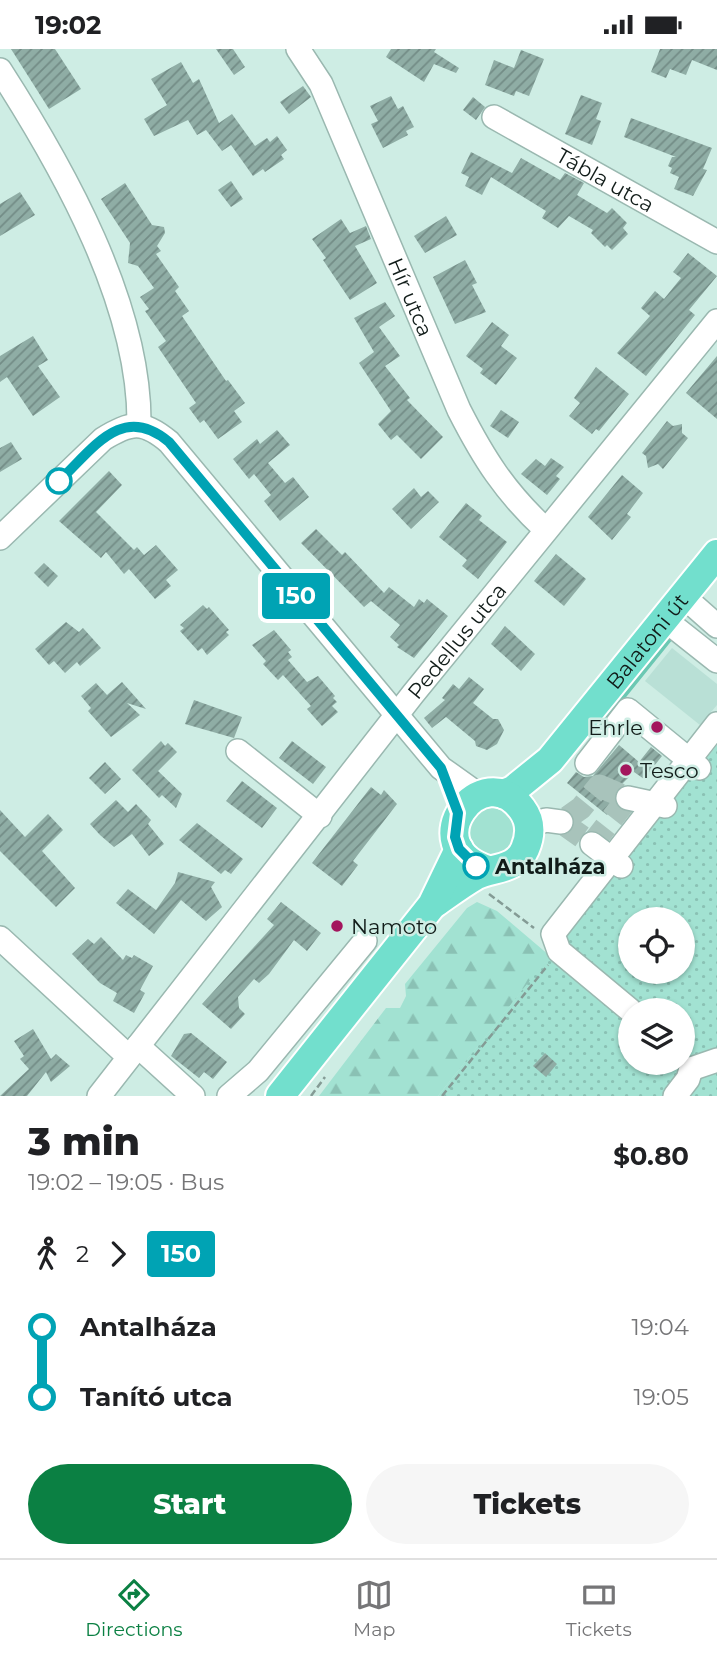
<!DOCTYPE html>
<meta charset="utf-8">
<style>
body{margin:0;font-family:Montserrat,sans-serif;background:#f6f6f6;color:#202124;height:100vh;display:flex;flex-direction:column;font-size:26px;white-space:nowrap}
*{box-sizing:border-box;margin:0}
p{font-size:23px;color:#757577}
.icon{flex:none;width:38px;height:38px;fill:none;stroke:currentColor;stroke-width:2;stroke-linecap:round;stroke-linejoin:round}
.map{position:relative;height:1047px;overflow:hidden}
.panel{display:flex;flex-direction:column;background:#fff;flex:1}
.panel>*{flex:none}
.badge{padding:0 14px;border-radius:5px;font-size:24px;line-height:46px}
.tools{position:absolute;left:618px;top:858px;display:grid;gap:14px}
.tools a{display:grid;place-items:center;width:77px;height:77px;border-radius:50%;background:#fff;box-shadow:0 2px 5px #0004;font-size:35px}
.map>.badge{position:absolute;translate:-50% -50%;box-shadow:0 0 0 4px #fff}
.legs{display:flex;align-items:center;gap:10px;height:77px;padding:0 28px;font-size:23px}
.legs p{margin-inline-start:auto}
.head{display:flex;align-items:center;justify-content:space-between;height:119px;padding:0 28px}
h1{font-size:38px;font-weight:800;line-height:52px}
.button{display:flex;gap:14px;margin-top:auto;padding:14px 28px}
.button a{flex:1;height:80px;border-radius:42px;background:#0b8043;color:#fff;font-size:28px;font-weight:800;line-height:80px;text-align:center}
.button a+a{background:#f6f6f6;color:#202124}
ul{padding:0 28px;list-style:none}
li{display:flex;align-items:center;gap:24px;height:70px;font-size:26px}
li i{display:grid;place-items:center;width:10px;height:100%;margin:0 9px;background:currentColor}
li i::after{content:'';width:18px;height:18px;margin:-9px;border:5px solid;border-radius:50%;background:#fff}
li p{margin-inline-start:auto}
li:first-child i{background:linear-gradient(#0000 50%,currentColor 0)}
li:last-child i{background:linear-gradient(currentColor 50%,#0000 0)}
.status{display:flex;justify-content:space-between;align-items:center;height:49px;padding:0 35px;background:#fff;direction:ltr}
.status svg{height:19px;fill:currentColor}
.tab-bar{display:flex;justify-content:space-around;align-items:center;height:98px;border-top:2px solid #e0e0e0;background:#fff;font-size:19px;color:#757577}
.tab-bar a{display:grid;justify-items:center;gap:4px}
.tab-bar .selected{color:#0b8043}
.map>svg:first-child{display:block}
.built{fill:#b9e0d6}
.grass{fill:#a2e2d2}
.forest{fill:url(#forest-firs)}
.park{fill:url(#park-dots);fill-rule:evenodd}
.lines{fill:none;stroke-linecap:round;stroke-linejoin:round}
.stream{stroke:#6bc8b3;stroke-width:5}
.building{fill:url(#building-hatch)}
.minor-tunnel{stroke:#a8c3bb;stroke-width:23;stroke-dasharray:23 11;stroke-linecap:butt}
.minor-casing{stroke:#9ab8b0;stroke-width:26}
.major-casing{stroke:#fff;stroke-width:32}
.path{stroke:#849b95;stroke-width:2.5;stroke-dasharray:7 3.5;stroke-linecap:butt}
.minor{stroke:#fff;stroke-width:23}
.major{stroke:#72dfcd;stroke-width:28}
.line-1-casing{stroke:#fff;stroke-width:16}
.line-1{stroke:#00a3b4;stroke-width:10}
.stop-1-dot{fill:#fff;stroke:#00a3b4;stroke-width:3.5}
.poi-dot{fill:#a3165d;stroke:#ceede4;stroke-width:2.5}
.labels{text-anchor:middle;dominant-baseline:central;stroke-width:5;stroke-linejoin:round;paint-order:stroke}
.street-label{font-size:21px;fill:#111c19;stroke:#ceede4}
.poi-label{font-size:21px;fill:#111c19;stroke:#ceede4;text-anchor:start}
.stop-label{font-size:21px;font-weight:bold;fill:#111c19;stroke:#ceede4;text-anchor:start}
</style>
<div class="status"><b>19:02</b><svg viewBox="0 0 49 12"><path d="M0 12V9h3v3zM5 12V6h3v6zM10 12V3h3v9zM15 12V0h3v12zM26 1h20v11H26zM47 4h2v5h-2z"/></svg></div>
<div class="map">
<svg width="717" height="1047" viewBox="0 0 717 1047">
<defs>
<pattern id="forest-firs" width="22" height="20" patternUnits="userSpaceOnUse" patternTransform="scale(1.75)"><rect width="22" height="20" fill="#a2e2d2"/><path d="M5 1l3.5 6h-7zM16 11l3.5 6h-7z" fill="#8ac1b4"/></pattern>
<pattern id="park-dots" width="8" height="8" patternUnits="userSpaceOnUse" patternTransform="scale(1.75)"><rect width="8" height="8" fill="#a2e2d2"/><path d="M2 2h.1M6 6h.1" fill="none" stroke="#8ac1b4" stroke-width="1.8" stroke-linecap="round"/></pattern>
<pattern id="building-hatch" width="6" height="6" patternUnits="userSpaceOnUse" patternTransform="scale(1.75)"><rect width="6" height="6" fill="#8fada5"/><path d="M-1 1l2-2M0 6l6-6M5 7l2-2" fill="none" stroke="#738c86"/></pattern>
</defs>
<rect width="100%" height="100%" fill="#ceede4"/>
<!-- built -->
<polygon class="built" points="672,599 717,635 717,656 700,676 645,632"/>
<!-- grass -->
<circle class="grass" cx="492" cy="783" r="25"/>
<!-- forest -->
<polygon class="forest" points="477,853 497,862 550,907 438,1047 319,1047 386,959 400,959 406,947 405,935 467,859"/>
<!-- park -->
<path class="park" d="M717,696V1047H438ZM630,870H682V922H630ZM630,961H682V1013H630Z"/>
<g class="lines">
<!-- stream -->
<polyline class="stream" points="598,679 673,586"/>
</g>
<!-- building -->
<g class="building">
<polygon points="11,0 55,0 81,40 49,60"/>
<polygon points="216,0 233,0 245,18 234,26"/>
<polygon points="391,0 436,0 434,3 459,19 456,24 434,15 424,33 386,8"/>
<polygon points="660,0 717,0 717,21 692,11 686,26 670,20 666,29 651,23"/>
<polygon points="521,1 544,10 529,47 516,42 514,47 485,36 494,11 514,19"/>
<polygon points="181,13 193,34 199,30 219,74 232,65 255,97 267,89 270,93 277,87 287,101 281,106 284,110 265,123 263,120 253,127 231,96 222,102 206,81 197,86 188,71 154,87 144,70 167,56 151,30"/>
<polygon points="303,37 311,48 289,65 280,53"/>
<polygon points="581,46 602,54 596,70 601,72 592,96 565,85"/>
<polygon points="391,47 398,60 403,57 414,78 406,82 408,86 383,99 371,75 378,72 370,57"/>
<polygon points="473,48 485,58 476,71 463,61"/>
<polygon points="631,69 712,99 703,120 707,121 693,147 674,140 679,128 670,124 672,119 668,117 672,108 676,108 624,88"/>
<polygon points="471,103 512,124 521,109 560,131 565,124 584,134 577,146 607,164 612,159 627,174 623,179 628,185 612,201 607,196 605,198 591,184 593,181 569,167 558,179 542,169 546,162 491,128 482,146 465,137 469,128 461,124"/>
<polygon points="231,132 243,150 231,158 218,141"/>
<polygon points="125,134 152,176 164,178 165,184 157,197 161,202 156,205 179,238 175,242 189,262 182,267 226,332 228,331 245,354 234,362 242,373 218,390 204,371 200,374 189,359 196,354 158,298 166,292 145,262 149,260 140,248 154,239 138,217 128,214 130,194 101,150"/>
<polygon points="20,143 35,166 0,187 0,155"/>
<polygon points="446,167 457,186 425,204 414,187"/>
<polygon points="341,170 350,184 366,177 371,190 355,197 377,234 350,251 323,211 326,209 312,190"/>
<polygon points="688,204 717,227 689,261 695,266 646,327 617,304 650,267 641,259 655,242 664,250 681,229 673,223"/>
<polygon points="465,211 477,234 472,236 486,263 455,275 433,228"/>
<polygon points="385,253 395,267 379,278 400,307 385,317 410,349 407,351 443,388 421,410 397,386 391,391 378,375 391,362 359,314 374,303 354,269"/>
<polygon points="492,273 509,286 501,297 517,309 496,336 480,324 483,320 466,307"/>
<polygon points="33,287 48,311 38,317 60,348 33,367 7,328 0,333 0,307"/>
<polygon points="717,307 717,370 686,344"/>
<polygon points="596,318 629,345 599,382 596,380 592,385 569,367 580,354 574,349"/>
<polygon points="501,361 519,373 508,389 490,377"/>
<polygon points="667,372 673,377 682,375 682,384 688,389 663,420 658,415 648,419 646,407 642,404"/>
<polygon points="277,381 290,396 268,414 285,434 293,428 309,448 280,472 264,452 271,446 254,425 249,430 233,410 257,390 260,395"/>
<polygon points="11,393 22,410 0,423 0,399"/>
<polygon points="551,409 564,418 556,427 560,430 547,446 521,425 536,410 545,417"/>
<polygon points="109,422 122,436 96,463 134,501 137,498 144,506 156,496 178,521 166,531 171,537 155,550 129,520 124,525 106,503 101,509 59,472"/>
<polygon points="622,426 643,444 627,465 631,468 612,491 588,468"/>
<polygon points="414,439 421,448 428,442 439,453 411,480 392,460"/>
<polygon points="466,454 482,467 479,471 507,493 478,530 462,517 467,511 439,488"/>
<polygon points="316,480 342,506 345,503 384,544 389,538 414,558 419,550 424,554 427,550 448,567 414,609 397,598 399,596 390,588 400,576 371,552 364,558 301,494"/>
<polygon points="556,505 586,530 564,557 534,532"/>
<polygon points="44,514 58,527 48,538 34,524"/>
<polygon points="203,556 207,560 209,558 229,581 226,583 229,586 207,606 202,599 198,602 180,582 184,579 180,576"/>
<polygon points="66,573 79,583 83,579 101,599 80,617 77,613 65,624 54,612 49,616 35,600"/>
<polygon points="505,577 535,605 521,622 491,595"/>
<polygon points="274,581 291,601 288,603 292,608 288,611 307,633 318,627 335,647 333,649 337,653 332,657 338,663 322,677 307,660 311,657 283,626 278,631 263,615 266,612 252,596"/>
<polygon points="469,628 484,640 473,654 493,670 498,670 504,681 497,695 487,701 476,697 475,692 446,668 432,679 424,669 445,651 442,649 453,635 459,640"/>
<polygon points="122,633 146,660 127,654 140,666 111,688 88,662 91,659 81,647 96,634 107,646"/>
<polygon points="194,651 242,668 234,689 185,675"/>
<polygon points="161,692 165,697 168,694 177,703 158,722 182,745 176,759 162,746 159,749 132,721"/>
<polygon points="292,692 326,718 313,735 279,709"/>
<polygon points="619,696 639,713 651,698 662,707 644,730 634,723 618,739 614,747 616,755 607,766 567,734 576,723 584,728 593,727"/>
<polygon points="105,713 121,730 105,745 89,729"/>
<polygon points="242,732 277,759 262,779 226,752"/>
<polygon points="371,738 381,746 384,741 397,755 353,812 358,816 342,837 312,814"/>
<polygon points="116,751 128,763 136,755 151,771 148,775 164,795 149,807 132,785 114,798 100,786 90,775"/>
<polygon points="0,761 25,788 48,765 63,781 42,802 75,839 56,858 0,802"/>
<polygon points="197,774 243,810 231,825 225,821 221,825 179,791"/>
<polygon points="178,823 215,833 211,838 222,858 206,872 181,851 154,885 116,854 128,840 156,861 175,834"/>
<polygon points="281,853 321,884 307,902 294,891 269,925 259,934 254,930 238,948 239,959 245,965 231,980 202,955 274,876 267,870"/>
<polygon points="101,888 123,911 126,906 132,909 134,906 153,917 140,941 145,944 134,964 113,952 117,944 100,934 72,905 88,890 94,895"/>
<polygon points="33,980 51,1010 56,1005 70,1017 51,1033 46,1023 27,1047 0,1047 29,1020 20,1010 24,1007 14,992"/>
<polygon points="191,984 227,1013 213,1030 204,1023 199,1029 171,1007 184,985"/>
<polygon points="545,1004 557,1015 546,1028 533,1017"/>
</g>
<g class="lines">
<!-- minor-tunnel -->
<polygon class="minor-tunnel" points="599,737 628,749 592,795 561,773 581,759"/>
<!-- minor casing -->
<g class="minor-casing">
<g id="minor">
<path id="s1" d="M298,0L321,35L459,361C484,410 505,443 546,481"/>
<path d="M0,21C63,119 140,255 139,375"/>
<path id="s2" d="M494,68L717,193"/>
<path d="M0,489L103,390C131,373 143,371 169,393L441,719L479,746"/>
<polyline points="683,547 717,577"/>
<polyline points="664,570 717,612"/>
<polyline points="238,702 320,767"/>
<polyline points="587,714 628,661 699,719"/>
<polyline points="628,749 665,757"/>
<polyline points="530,776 546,771 561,773"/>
<polyline points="592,795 621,817"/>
<polyline points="0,889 129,1008"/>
<polyline points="630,961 559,902 553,885 717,675"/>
<polyline points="138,997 193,1047"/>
<polyline points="691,1020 717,1011"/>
<path id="s3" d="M99,1047L413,645L717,272"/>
<polyline points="229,1047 258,1022 365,892"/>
<polyline points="675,1047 688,1030 691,1020"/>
</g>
</g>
<!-- major casing -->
<g class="major-casing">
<g id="major">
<path id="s4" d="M503,745L513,741L550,711L717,505"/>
<path d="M435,854C448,845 461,835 475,827C492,818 516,822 525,800C531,786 531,772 522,760C483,706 412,797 488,821"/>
<polyline points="280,1047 432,856 459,800"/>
</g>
</g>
<!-- path -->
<g class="path">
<polyline points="489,845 534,879"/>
<polyline points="311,1047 325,1028"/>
<polyline points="442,1047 548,916"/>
</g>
<!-- minor -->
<use href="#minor" class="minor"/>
<!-- major -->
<use href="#major" class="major"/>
</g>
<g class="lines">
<!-- line-1 casing -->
<g class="line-1-casing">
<path id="line-1" d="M59,432C93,400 122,353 169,393L441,719L458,764L455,788L459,800L476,817"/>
</g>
<!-- line-1 -->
<use href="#line-1" class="line-1"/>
</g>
<!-- markers -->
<g class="stop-1-dot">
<circle cx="59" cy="432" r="12"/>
<circle cx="476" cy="817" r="12"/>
</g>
<g class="poi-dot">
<circle cx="657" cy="678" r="7"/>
<circle cx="626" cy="721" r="7"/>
<circle cx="337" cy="877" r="7"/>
</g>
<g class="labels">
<!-- street labels -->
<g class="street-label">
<text stroke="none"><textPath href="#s2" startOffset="128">Tábla utca</textPath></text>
<text stroke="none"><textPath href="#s1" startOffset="273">Hír utca</textPath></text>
<text stroke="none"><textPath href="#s3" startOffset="579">Pedellus utca</textPath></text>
<text stroke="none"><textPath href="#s4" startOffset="212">Balatoni út</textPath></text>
</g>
<!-- poi labels -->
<g class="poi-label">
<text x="643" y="678" text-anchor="end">Ehrle</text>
<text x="640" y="721">Tesco</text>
<text x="351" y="877">Namoto</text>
</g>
<!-- stop labels -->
<g class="stop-label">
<text x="495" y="817">Antalháza</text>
</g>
</g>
</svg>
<div class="tools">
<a><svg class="icon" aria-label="locate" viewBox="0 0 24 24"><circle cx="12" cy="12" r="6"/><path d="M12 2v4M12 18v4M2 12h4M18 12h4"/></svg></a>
<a><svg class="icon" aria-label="layers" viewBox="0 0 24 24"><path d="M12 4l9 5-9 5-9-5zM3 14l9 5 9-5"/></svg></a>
</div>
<b class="badge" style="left:296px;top:547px;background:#00a3b4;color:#fff">150</b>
</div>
<section class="panel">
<div class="head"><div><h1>3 min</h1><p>19:02 – 19:05 · Bus</p></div><b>$0.80</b></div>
<div class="legs"><svg class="icon" aria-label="walk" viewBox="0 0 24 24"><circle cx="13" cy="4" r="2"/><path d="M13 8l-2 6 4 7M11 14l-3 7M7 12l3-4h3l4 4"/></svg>2<svg class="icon" aria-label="forward" viewBox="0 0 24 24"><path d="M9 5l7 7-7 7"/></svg><b class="badge" style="background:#00a3b4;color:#fff">150</b></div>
<ul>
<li><i style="color:#00a3b4"></i><b>Antalháza</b><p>19:04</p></li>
<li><i style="color:#00a3b4"></i><b>Tanító utca</b><p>19:05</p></li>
</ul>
<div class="button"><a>Start</a><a>Tickets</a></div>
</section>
<nav class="tab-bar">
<a class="selected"><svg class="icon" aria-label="directions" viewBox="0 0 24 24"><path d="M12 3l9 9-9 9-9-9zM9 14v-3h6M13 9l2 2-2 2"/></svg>Directions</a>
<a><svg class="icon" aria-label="map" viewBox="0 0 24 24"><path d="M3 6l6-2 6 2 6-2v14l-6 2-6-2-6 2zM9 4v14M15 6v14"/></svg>Map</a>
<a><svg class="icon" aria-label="tickets" viewBox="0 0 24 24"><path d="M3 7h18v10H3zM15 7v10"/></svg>Tickets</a>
</nav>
